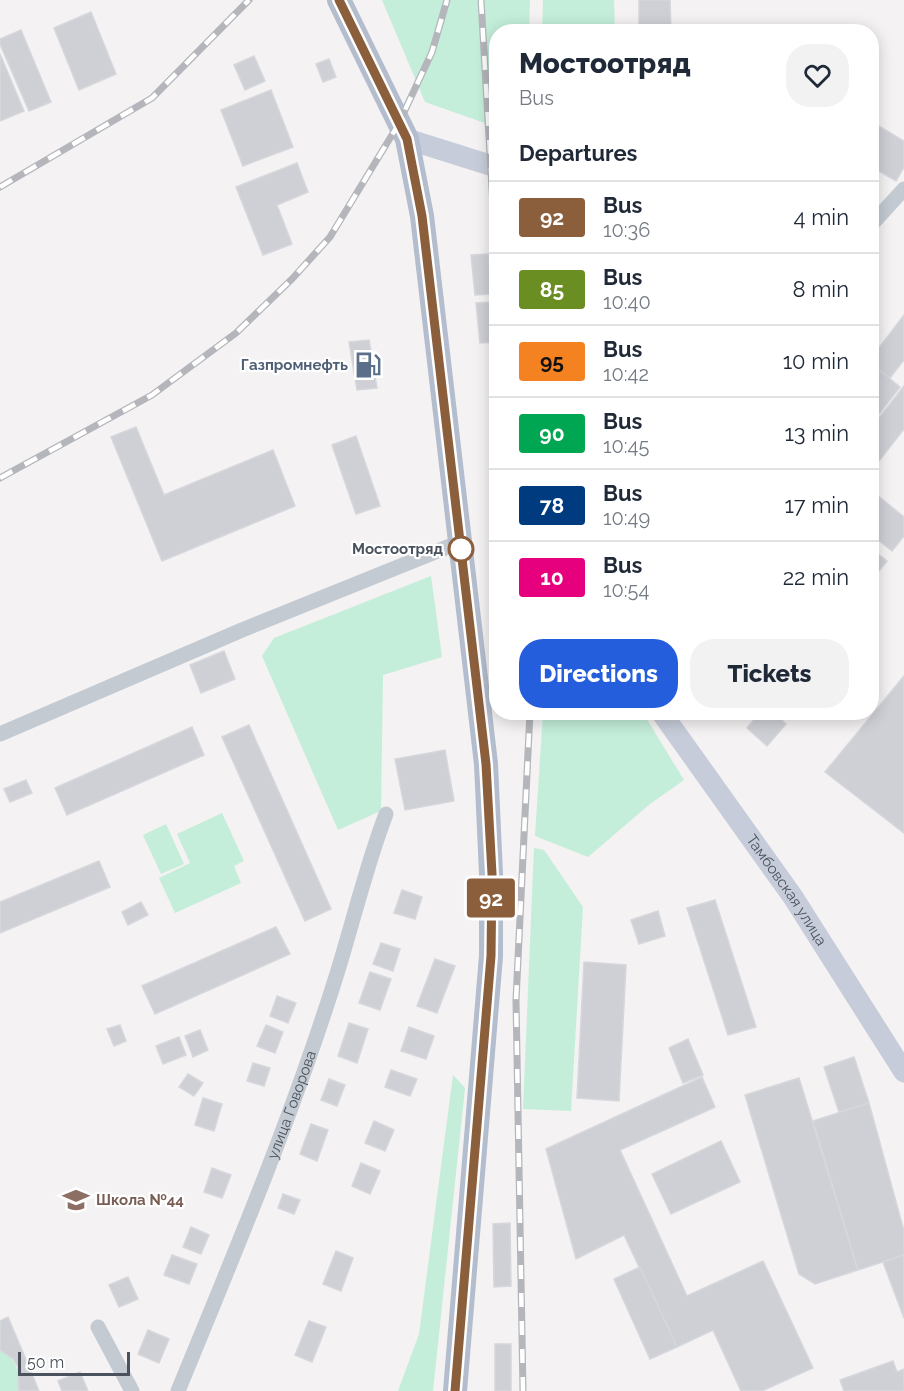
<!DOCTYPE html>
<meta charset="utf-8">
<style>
body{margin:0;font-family:Raleway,sans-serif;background:#f2f2f3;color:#1f2937;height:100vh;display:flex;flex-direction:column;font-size:22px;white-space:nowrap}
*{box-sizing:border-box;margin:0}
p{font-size:20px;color:#747a83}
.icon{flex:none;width:33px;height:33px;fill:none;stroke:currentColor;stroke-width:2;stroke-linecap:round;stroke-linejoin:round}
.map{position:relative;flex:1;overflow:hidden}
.side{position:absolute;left:489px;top:24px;width:390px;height:696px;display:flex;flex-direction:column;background:#fff;border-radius:24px;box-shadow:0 3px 15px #0003}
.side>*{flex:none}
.badge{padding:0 12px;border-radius:4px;font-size:21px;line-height:39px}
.scale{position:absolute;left:18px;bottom:15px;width:112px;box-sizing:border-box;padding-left:6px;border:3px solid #4a525e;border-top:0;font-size:16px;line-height:21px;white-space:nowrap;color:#4a525e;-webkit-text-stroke:4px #fff;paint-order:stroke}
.map>.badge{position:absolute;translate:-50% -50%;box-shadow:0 0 0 3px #fff}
h2{padding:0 30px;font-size:22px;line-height:54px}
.round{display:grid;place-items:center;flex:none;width:63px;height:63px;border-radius:24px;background:#f2f2f3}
.head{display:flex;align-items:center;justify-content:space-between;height:102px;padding:0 30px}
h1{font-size:28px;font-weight:800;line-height:45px}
.action{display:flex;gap:12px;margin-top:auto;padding:12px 30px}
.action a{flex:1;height:69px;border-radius:24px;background:#245edc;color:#fff;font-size:24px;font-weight:800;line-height:69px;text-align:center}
.action a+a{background:#f2f2f3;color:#1f2937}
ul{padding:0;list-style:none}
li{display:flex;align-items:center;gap:18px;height:72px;padding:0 30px;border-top:2px solid #e0e1e3}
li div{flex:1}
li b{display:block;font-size:22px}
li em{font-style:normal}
li .badge{min-width:66px;font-weight:700;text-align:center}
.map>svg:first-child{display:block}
.green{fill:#c4eed9}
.building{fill:#cfd0d6;stroke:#d6d7dc;stroke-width:1.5}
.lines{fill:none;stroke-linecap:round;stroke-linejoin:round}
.street{stroke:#c3cad2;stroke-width:15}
.secondary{stroke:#c6ccd9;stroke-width:21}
.primary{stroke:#b3bdce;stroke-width:24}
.rail-casing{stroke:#b4b6bb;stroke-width:7}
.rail{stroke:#fff;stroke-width:4.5;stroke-dasharray:14;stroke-linecap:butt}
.line-casing{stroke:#fff;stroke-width:14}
.line{stroke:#8b5e3c;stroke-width:9}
.stop-dot{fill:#fff;stroke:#8b5e3c;stroke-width:3}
.labels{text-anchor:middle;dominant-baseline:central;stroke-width:4.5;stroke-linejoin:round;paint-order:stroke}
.service-label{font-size:15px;font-weight:bold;fill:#4e5e75;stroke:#fff;text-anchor:end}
.stop-label{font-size:15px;font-weight:bold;fill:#4a525e;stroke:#fff;text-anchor:end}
.street-label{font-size:15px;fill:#4a525e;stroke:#fff}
.education-label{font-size:15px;font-weight:bold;fill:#785e54;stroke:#fff;text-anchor:start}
</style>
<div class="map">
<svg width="904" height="1391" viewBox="0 0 904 1391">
<rect width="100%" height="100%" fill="#f4f2f2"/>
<!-- green -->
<g class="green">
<polygon points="382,0 530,0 529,31 496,32 496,127 425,102"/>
<polygon points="543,0 614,0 615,31 542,31"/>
<polygon points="431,576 442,657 383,675 381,811 338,830 262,656 274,638"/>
<polygon points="543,713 643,713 684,780 650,804 588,857 535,836"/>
<polygon points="222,813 244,861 234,866 241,883 175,913 159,878 190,863 177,834"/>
<polygon points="166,824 184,864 161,874 143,835"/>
<polygon points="534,848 544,850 583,907 571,1111 523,1109"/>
<polygon points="453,1075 465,1088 433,1391 398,1391 419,1334"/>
<path d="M0,1350C17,1359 20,1373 19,1391H0Z"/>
</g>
<!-- building -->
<g class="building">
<polygon points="639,0 670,0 671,32 639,32"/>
<polygon points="91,12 116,74 79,90 54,28"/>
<polygon points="21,30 51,102 29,111 0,44 0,39"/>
<polygon points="0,54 24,111 0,121"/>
<polygon points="254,56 265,81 245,90 234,65"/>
<polygon points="329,59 336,77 323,82 316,64"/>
<polygon points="271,90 293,147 243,166 221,110"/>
<polygon points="872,122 904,141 904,167 896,181 872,167"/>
<polygon points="297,163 308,192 277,205 292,244 263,255 236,187"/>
<polygon points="488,254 492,294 475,295 471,255"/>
<polygon points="493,302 496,342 480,343 476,303"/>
<polygon points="904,315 904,360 890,378 872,364 872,357"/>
<polygon points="369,340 377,388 357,390 349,342"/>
<polygon points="872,364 900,387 872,423"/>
<polygon points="904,386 904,429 879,461 872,455 872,427"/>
<polygon points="491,405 496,405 496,434 492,434"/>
<polygon points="136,427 164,495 273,450 295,506 162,561 111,437"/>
<polygon points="356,436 380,506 356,514 332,445"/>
<polygon points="872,491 904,517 904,536 892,551 872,535"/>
<polygon points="872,549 887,561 874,577 872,575"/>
<polygon points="224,651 235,679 201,693 190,665"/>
<polygon points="904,676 904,833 825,772"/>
<polygon points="760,712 773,712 786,724 767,746 747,728"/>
<polygon points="249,725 331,909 305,921 222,737"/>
<polygon points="192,727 204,755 67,815 55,788"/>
<polygon points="445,750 454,801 405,810 395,759"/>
<polygon points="26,780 32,793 10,802 4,789"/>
<polygon points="99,861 110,887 0,933 0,902"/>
<polygon points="402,890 422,897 415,919 394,913"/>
<polygon points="715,900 756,1027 728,1035 687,908"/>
<polygon points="141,902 148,915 128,925 122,912"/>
<polygon points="658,911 665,936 639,944 631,920"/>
<polygon points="276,927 290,954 155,1014 142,986"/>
<polygon points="381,943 400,949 393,971 373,964"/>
<polygon points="435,959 455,966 437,1013 417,1006"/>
<polygon points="584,962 626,965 619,1101 577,1098"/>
<polygon points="370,972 391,979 380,1010 359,1003"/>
<polygon points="277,996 296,1003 288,1023 270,1016"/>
<polygon points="349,1023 368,1029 357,1063 338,1056"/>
<polygon points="120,1025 126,1041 114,1046 107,1029"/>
<polygon points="266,1025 283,1032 275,1053 257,1046"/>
<polygon points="409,1027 434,1036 426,1059 401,1051"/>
<polygon points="200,1030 208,1050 193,1057 185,1036"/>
<polygon points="179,1037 186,1055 163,1064 156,1046"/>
<polygon points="688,1039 703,1075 683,1083 669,1048"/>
<polygon points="854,1057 869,1103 839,1112 824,1067"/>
<polygon points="253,1063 270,1068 264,1086 247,1081"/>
<polygon points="391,1070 417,1079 410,1096 385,1087"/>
<polygon points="188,1074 203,1083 194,1096 179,1087"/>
<polygon points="702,1077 715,1107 620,1150 687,1296 763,1261 813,1368 762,1391 741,1391 713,1330 677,1347 624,1235 576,1259 546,1149"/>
<polygon points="799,1078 858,1270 815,1284 799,1274 745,1095"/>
<polygon points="329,1079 345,1085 337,1106 321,1100"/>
<polygon points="203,1098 222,1104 214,1131 195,1125"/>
<polygon points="869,1103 904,1231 904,1255 858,1270 813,1121"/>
<polygon points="374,1121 394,1130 385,1151 365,1143"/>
<polygon points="311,1124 328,1130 317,1161 300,1154"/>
<polygon points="721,1141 740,1182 671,1214 652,1174"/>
<polygon points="361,1163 380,1171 370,1194 352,1186"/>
<polygon points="212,1168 231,1175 222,1198 204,1192"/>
<polygon points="283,1194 300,1200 294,1214 278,1208"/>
<polygon points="510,1223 511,1286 494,1287 493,1224"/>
<polygon points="191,1227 209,1235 201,1254 183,1247"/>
<polygon points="336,1251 353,1258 341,1291 323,1284"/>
<polygon points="172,1255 197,1264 189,1284 164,1275"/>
<polygon points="904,1255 904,1318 883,1262"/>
<polygon points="640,1267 677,1347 650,1359 614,1279"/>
<polygon points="128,1277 138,1299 119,1307 109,1285"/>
<polygon points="8,1317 30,1369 39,1391 19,1391 18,1367 13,1359 0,1350 0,1321"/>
<polygon points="309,1321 326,1327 312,1362 295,1355"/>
<polygon points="148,1330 169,1339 159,1363 138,1354"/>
<rect x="495" y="1344" width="16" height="47"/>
<polygon points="893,1361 897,1372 904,1369 904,1391 844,1391 840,1380"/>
<polygon points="80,1372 88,1391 62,1391 58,1381"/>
</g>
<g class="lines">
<!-- street -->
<g class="street">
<polyline points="872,224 904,189"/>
<polyline points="0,734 242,630 460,542"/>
<polyline points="98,1327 132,1391"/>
<path id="s1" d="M178,1391C233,1257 290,1122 334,983C352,927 365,869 386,814"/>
</g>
<!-- secondary -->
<g class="secondary">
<polyline points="407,139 496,167"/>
<path id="s2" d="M661,712L793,897L904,1072"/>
</g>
<!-- primary -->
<polyline class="primary" points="339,0 407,139 422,216 486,764 491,874 491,956 455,1391"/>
<!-- rail casing -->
<g class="rail-casing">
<g id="rail">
<polyline points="481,0 496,256"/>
<polyline points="0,187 152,98 249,0"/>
<polyline points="0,478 152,395 236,333 292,279 330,237 398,125 432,52 447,0"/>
<polyline points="523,1391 516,1000 530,712"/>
</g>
</g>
<!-- rail -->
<use href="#rail" class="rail"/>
</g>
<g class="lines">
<!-- line casing -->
<g class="line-casing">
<polyline id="line" points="339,0 407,139 422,216 486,764 492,874 491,956 455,1391"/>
</g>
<!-- line -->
<use href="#line" class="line"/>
</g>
<!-- icons -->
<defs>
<g id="fuel-bare" transform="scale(2.07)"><path d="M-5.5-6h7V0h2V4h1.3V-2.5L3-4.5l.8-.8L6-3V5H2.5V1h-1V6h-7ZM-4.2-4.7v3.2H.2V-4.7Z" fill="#5c6f8a" stroke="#fff" stroke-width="2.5" paint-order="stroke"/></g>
<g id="school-bare" transform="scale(2.07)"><path d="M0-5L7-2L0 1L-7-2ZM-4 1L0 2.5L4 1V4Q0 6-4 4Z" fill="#8d6e63" stroke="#fff" stroke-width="2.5" paint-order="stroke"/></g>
</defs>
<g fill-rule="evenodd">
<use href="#fuel-bare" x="368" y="365"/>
<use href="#school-bare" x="76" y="1200"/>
</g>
<!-- markers -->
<circle class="stop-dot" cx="461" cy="549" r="12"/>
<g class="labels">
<!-- service labels -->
<g class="service-label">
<text x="348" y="365">Газпромнефть</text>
</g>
<!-- stop labels -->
<g class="stop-label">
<text x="443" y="549">Мостоотряд</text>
</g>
<!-- street labels -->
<g class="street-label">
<text stroke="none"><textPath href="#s2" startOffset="218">Тамбовская улица</textPath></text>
<text stroke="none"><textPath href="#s1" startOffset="308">улица Говорова</textPath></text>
</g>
<!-- education labels -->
<g class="education-label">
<text x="96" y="1200">Школа №44</text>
</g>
</g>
</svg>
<div class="scale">50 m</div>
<b class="badge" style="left:491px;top:898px;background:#8b5e3c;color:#fff">92</b>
<section class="side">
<div class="head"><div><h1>Мостоотряд</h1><p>Bus</p></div><a class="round"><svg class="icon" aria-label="heart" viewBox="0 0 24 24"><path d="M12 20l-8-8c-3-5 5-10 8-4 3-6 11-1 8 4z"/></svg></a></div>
<h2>Departures</h2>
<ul>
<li><span class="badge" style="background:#8b5e3c;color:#fff">92</span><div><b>Bus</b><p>10:36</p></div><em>4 min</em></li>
<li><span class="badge" style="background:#6b8e23;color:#fff">85</span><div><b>Bus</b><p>10:40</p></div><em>8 min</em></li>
<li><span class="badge" style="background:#f58220;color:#111">95</span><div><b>Bus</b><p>10:42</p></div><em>10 min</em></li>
<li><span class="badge" style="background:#00a651;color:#fff">90</span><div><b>Bus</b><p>10:45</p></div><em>13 min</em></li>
<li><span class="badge" style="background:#003b80;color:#fff">78</span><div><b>Bus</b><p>10:49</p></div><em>17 min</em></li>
<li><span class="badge" style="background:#e6007e;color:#fff">10</span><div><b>Bus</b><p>10:54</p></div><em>22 min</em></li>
</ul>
<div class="action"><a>Directions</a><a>Tickets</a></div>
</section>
</div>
